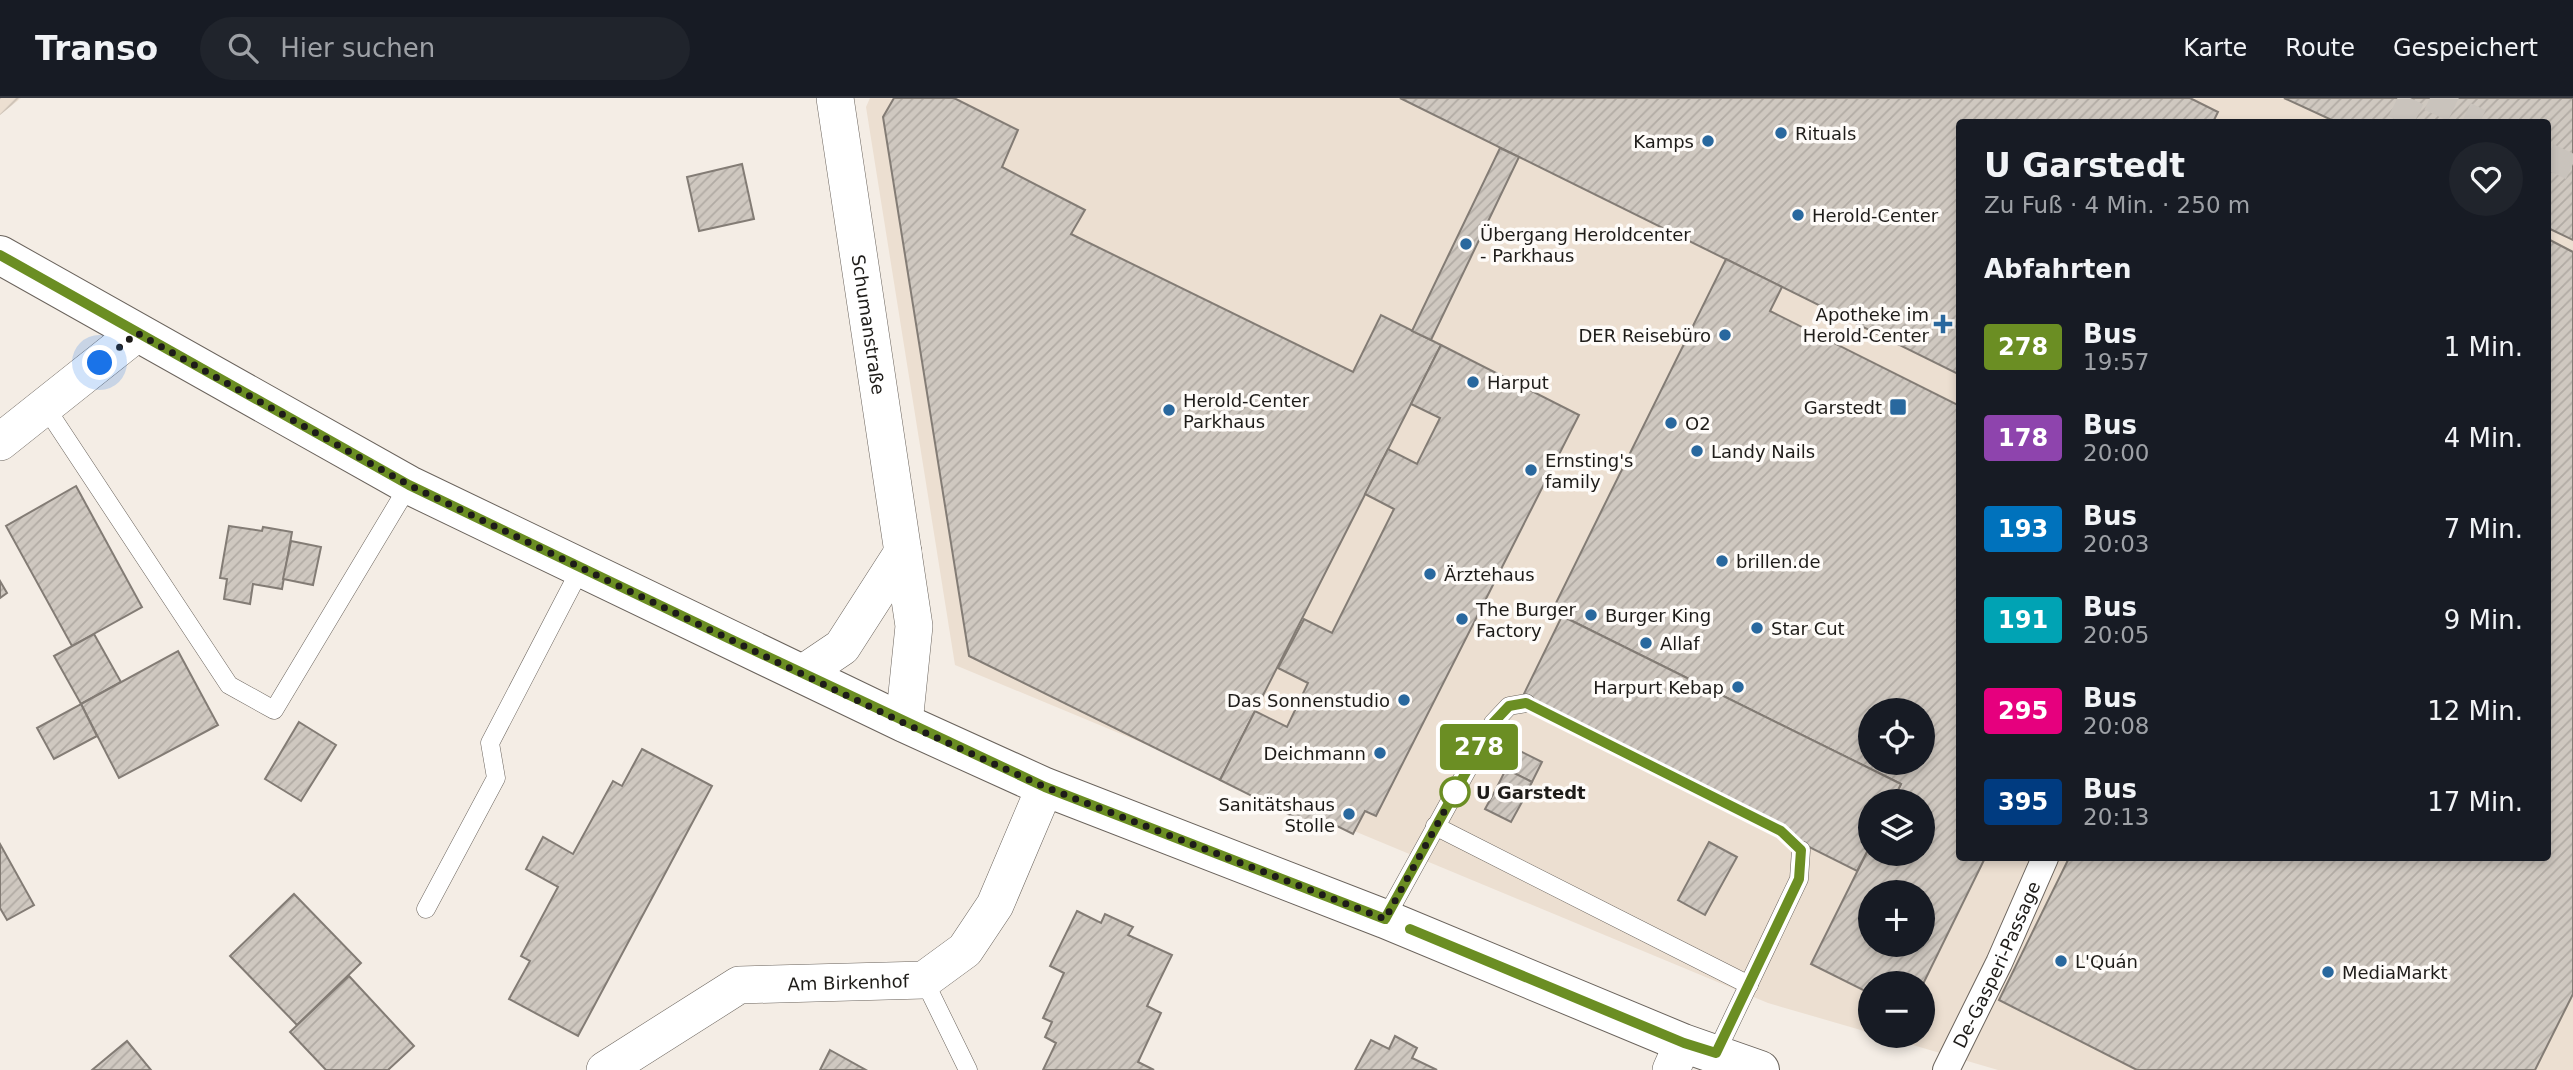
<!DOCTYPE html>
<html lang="de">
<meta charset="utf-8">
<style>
body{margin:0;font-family:"DejaVu Sans",sans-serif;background:#20242c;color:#f1f3f6;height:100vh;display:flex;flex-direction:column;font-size:26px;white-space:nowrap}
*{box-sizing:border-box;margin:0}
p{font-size:23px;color:#9ea1a6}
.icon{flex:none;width:38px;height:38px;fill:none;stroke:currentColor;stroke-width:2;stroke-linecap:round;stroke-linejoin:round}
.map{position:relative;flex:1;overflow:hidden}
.drawer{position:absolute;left:1956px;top:21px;width:595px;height:742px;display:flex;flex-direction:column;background:#171b24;border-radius:7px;box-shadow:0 4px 10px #0003}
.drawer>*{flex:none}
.badge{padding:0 14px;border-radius:5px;font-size:24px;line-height:46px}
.controls{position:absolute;left:1858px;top:600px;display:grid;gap:14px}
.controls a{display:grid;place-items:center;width:77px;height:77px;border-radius:50%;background:#171b24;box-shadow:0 4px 10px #0003;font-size:35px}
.you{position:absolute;width:35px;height:35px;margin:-18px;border:5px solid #fff;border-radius:50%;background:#1a73e8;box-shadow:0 0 0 10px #1a73e833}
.map>.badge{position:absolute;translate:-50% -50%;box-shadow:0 0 0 4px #fff}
h2{padding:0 28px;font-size:26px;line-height:63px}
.round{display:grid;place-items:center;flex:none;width:74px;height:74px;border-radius:37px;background:#20242c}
.overview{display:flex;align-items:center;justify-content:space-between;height:119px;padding:0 28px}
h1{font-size:33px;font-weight:800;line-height:52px}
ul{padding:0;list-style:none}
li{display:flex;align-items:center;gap:21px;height:91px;padding:0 28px}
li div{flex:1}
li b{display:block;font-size:26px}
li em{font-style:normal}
li .badge{min-width:77px;font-weight:700;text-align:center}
header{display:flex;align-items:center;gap:42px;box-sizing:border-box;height:98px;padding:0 35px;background:#171b24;border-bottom:2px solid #363941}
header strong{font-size:33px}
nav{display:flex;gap:38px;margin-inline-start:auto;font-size:24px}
.search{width:490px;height:63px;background:#20242c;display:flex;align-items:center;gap:18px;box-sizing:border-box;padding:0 24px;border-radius:38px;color:#9ea1a6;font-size:26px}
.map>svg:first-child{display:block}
.built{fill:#ecdfd1;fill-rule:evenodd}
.industrial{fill:url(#industrial-furrows)}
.building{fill:url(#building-hatch);stroke:#837c75;stroke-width:2;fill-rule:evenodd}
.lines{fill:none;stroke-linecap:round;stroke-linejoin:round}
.pedestrian-tunnel{stroke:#c9c3bc;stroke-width:26;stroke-dasharray:26 13;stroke-linecap:butt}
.service-casing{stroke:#6a635c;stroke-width:19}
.pedestrian-casing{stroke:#6a635c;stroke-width:28}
.minor-casing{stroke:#6a635c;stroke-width:38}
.tertiary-casing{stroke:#6a635c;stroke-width:40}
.service{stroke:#fff;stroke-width:18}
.pedestrian{stroke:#fff;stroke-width:26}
.minor{stroke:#fff;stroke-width:37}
.tertiary{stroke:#fff;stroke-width:38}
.line-casing{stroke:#fff;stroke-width:16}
.line{stroke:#6b8e23;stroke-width:10}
.walk{stroke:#1e1c19;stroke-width:7;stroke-dasharray:0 12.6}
.poi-dot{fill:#29689e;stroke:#fefbf8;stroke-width:2.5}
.stop-dot{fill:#fff;stroke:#6b8e23;stroke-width:3.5}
.labels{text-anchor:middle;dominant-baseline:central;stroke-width:7;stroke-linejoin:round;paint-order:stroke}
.poi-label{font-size:18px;fill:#1e1c19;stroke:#fefbf8;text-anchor:start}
.street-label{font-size:18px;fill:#1e1c19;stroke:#fefbf8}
.stop-label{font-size:18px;font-weight:bold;fill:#1e1c19;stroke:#fefbf8;text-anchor:start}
</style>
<header>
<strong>Transo</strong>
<div class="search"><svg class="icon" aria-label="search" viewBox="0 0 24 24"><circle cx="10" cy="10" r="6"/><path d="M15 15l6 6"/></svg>Hier suchen</div>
<nav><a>Karte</a><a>Route</a><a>Gespeichert</a></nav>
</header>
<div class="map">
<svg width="2573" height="972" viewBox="0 0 2573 972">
<defs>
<pattern id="industrial-furrows" width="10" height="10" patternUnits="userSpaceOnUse" patternTransform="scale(1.75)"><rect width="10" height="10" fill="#ecdfd1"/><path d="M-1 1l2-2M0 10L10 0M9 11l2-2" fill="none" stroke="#cabfb3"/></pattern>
<pattern id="building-hatch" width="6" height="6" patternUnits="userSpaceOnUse" patternTransform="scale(1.75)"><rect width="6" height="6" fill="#cfc8c0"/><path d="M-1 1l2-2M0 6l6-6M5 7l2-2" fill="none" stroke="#b1aba4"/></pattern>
</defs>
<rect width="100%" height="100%" fill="#f4ede5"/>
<!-- built -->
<path class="built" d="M870,0H2573V972H1998L1882,938H1923V886H1871V935L1768,905L955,567L866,9ZM1960,24H2548V760H1960ZM1871,612H1923V665H1871ZM1871,704H1923V756H1871ZM1871,794H1923V847H1871Z"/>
<!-- industrial -->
<polygon class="industrial" points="0,0 21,0 0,17"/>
<!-- building -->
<g class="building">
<polygon points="894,0 954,0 1018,32 1002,69 1085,112 1071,136 1353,274 1381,217 1441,247 1220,682 969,558 883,19"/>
<polygon points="1400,0 2190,0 2218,14 2213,24 1960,24 1960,277"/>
<polygon points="2284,0 2573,0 2573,142 2548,130 2548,24 2336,24"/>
<polygon points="1500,50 1519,59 1431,242 1412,233"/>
<polygon points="742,66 754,121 699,133 687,79"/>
<polygon points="2548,141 2573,154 2573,896 2535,972 2137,972 1999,902 2069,760 2548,760"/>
<path d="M1726,161L1782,189L1770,213L1960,308V760H1985L1923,886H1871V896L1811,866L1871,746V756H1923V704H1892L1901,686L1552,513ZM1871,612H1923V665H1871ZM1871,794H1923V847H1871Z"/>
<polygon points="1441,247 1579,317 1376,718 1365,713 1353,736 1331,725 1326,735 1220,682 1255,613 1287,629 1308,585 1278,570 1304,521 1332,535 1394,411 1365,396 1388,351 1417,366 1440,320 1411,306"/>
<polygon points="76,388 142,509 72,548 6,428"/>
<polygon points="229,428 262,433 263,429 292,434 282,491 253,486 250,506 224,501 227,481 220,480"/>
<polygon points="291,443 321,449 313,487 283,481"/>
<polygon points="0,483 7,495 0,500"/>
<polygon points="1562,518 1901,686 1892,704 1871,704 1871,746 1857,773 1520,604"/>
<polygon points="94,536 121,584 81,606 54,558"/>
<polygon points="178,553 218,627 119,680 81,606"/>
<polygon points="81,606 97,638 54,661 37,630"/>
<polygon points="299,624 336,647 301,703 265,681"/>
<polygon points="642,651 712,688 578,938 509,901 530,863 521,858 558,789 526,771 543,739 573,756 613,683 622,688"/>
<polygon points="1516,651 1542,664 1532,684 1506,671"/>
<polygon points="1506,671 1532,684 1522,704 1496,691"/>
<polygon points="1496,691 1522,704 1511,724 1485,711"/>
<polygon points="1709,744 1737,759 1705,817 1678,802"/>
<polygon points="0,746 34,807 7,822 0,810"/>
<polygon points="294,796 361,865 297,927 230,858"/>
<polygon points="1077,813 1101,825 1105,816 1133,829 1128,837 1172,857 1147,908 1161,915 1138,964 1154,972 1043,972 1056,945 1045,939 1052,924 1043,920 1064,875 1050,868"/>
<polygon points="349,878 414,948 388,972 326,972 290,934"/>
<polygon points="1395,938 1417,950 1412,960 1437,972 1355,972 1371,942 1389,951"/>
<polygon points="127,943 151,972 92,972"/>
<polygon points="830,952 866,972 820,972"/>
</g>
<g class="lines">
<!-- pedestrian-tunnel -->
<g class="pedestrian-tunnel">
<polyline points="2430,0 2480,24"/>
<polyline points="2400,24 2412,0"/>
<polyline points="2548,58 2573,70"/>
</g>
<!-- service casing -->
<g class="service-casing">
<g id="service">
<polyline points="46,310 229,587 274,612 409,387"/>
<polyline points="1435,728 1749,887"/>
<polyline points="426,811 496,680 490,645 581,470"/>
<polyline points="1385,821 1493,625 1509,608 1526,605"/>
<polyline points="924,882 968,972"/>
<polyline points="1716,955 1799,781 1801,752"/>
</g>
</g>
<!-- pedestrian casing -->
<g class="pedestrian-casing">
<g id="pedestrian">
<path id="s1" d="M1946,972L1999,865L2045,760"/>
</g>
</g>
<!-- minor casing -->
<g class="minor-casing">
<g id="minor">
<path id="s2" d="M835,0L914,528L904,625"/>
<polyline points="0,344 137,235"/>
<polyline points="802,576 842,549 903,454"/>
<path id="s3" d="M605,972L739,887L924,882L965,852L995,807L1045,689"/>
<polyline points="1671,972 1683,945"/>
</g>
</g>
<!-- tertiary casing -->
<g class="tertiary-casing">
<polyline id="tertiary" points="0,157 409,387 904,625 1045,689 1385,821 1683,945 1760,972"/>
</g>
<!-- service -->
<use href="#service" class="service"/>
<!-- pedestrian -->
<use href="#pedestrian" class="pedestrian"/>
<!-- minor -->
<use href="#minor" class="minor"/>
<!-- tertiary -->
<use href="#tertiary" class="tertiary"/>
</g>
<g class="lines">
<!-- line casing -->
<g class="line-casing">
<polyline id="line" points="0,157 409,387 728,540 1045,689 1385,821 1493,625 1509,608 1526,605 1781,733 1801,752 1799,781 1716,955 1684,945 1410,831"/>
</g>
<!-- line -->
<use href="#line" class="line"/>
<!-- walk -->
<polyline class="walk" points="100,265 137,235 409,387 904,625 1045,689 1385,821 1455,694"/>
</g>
<!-- markers -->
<g class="poi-dot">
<circle cx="1781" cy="35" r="7"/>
<circle cx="1708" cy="43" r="7"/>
<circle cx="1798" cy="117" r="7"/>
<circle cx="1466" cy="146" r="7"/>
<path d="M1939.5 215.5h7v7h7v7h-7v7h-7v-7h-7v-7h7z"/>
<circle cx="1725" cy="237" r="7"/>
<circle cx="1473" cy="284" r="7"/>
<rect x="1889" y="300" width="18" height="18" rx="3.5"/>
<circle cx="1169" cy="312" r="7"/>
<circle cx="1671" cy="325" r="7"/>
<circle cx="1697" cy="353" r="7"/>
<circle cx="1531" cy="372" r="7"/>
<circle cx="1722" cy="463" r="7"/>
<circle cx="1430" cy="476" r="7"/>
<circle cx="1591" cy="517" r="7"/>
<circle cx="1462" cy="521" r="7"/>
<circle cx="1757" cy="530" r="7"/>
<circle cx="1646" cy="545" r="7"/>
<circle cx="1738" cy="589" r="7"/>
<circle cx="1404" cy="602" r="7"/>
<circle cx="1380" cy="655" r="7"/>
<circle cx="1349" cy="716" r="7"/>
<circle cx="2061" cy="863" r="7"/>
<circle cx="2328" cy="874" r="7"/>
</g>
<circle class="stop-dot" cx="1455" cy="694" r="14"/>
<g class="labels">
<!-- poi labels -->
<g class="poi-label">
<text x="1795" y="35">Rituals</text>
<text x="1694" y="43" text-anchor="end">Kamps</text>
<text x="1812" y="117">Herold-Center</text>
<text x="1480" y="136">Übergang Heroldcenter<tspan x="1480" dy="21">- Parkhaus</tspan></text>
<text x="1929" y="216" text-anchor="end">Apotheke im<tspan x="1929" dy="21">Herold-Center</tspan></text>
<text x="1711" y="237" text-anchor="end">DER Reisebüro</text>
<text x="1487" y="284">Harput</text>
<text x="1183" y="302">Herold-Center<tspan x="1183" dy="21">Parkhaus</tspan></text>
<text x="1882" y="309" text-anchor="end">Garstedt</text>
<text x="1685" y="325">O2</text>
<text x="1711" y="353">Landy Nails</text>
<text x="1545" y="362">Ernsting's<tspan x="1545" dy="21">family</tspan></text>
<text x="1736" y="463">brillen.de</text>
<text x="1444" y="476">Ärztehaus</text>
<text x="1476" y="511">The Burger<tspan x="1476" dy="21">Factory</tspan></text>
<text x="1605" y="517">Burger King</text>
<text x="1771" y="530">Star Cut</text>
<text x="1660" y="545">Allaf</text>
<text x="1724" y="589" text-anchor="end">Harpurt Kebap</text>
<text x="1390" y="602" text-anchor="end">Das Sonnenstudio</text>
<text x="1366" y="655" text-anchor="end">Deichmann</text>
<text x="1335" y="706" text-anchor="end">Sanitätshaus<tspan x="1335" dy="21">Stolle</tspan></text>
<text x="2075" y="863">L'Quán</text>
<text x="2342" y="874">MediaMarkt</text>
</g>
<!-- street labels -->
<g class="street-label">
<text stroke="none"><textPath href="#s2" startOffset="229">Schumanstraße</textPath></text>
<text stroke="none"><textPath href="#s1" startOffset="117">De-Gasperi-Passage</textPath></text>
<text stroke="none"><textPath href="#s3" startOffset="268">Am Birkenhof</textPath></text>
</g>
<!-- stop labels -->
<g class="stop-label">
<text x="1476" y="694">U Garstedt</text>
</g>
</g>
</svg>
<div class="controls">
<a><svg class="icon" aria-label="locate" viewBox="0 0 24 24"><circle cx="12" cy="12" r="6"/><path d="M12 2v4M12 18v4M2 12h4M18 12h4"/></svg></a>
<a><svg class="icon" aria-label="layers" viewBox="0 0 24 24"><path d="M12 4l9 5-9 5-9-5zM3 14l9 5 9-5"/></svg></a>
<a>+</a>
<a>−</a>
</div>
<div class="you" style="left:100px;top:265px"></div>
<b class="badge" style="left:1479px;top:649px;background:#6b8e23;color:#fff">278</b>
<section class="drawer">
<div class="overview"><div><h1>U Garstedt</h1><p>Zu Fuß · 4 Min. · 250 m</p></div><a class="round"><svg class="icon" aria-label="heart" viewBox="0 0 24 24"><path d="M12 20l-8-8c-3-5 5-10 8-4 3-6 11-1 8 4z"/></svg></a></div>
<h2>Abfahrten</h2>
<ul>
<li><span class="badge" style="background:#6b8e23;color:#fff">278</span><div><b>Bus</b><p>19:57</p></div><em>1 Min.</em></li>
<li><span class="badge" style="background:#8e44ad;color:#fff">178</span><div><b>Bus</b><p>20:00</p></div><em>4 Min.</em></li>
<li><span class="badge" style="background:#0072bc;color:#fff">193</span><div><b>Bus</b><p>20:03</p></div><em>7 Min.</em></li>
<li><span class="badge" style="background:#00a3b4;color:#fff">191</span><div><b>Bus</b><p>20:05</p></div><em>9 Min.</em></li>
<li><span class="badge" style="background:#e6007e;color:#fff">295</span><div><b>Bus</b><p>20:08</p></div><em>12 Min.</em></li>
<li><span class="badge" style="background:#003b80;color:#fff">395</span><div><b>Bus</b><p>20:13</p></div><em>17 Min.</em></li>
</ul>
</section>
</div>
